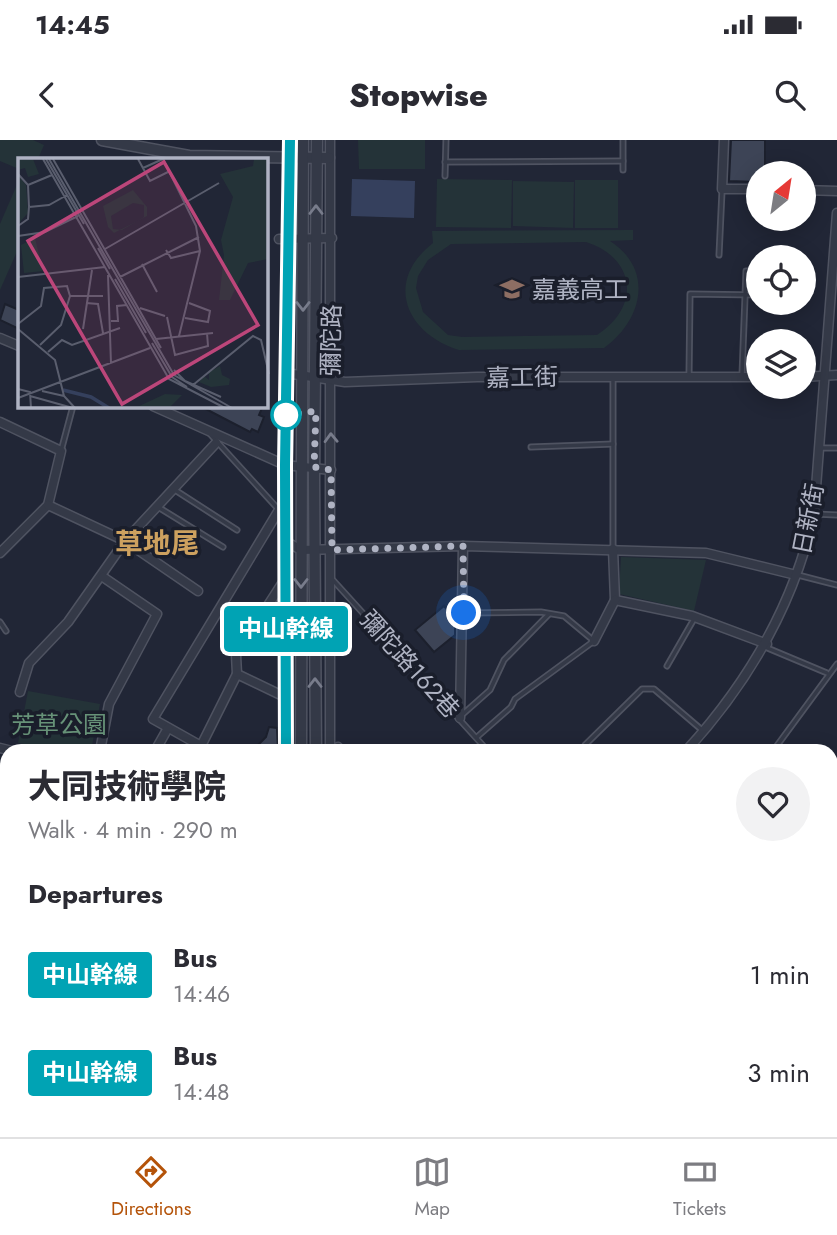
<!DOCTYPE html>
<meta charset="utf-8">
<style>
body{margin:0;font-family:Jost,"Noto Sans TC",sans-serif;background:#f2f2f3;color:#2b2b33;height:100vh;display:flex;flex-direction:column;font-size:26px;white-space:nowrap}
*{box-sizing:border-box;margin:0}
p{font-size:23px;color:#7c7c81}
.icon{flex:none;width:38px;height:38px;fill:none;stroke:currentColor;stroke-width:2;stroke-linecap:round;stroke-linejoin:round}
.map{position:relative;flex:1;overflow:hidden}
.panel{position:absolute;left:0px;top:604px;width:838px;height:394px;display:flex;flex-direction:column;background:#fff;border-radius:21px 21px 0 0;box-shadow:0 4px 18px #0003}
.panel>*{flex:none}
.badge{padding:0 14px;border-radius:5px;font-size:24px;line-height:46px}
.needle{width:46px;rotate:30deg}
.fabs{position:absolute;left:746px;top:21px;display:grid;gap:14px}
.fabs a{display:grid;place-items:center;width:70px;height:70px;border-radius:50%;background:#fff;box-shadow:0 4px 18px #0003;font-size:35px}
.you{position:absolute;width:35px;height:35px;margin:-18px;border:5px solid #fff;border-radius:50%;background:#1a73e8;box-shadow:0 0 0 10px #1a73e833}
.map>.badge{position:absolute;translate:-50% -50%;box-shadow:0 0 0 4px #fff}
h2{padding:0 28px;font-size:26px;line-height:63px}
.round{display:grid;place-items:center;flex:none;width:74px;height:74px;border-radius:37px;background:#f2f2f3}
.head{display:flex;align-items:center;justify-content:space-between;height:119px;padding:0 28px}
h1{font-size:33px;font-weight:800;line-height:52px}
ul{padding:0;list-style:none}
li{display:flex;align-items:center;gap:21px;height:98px;padding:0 28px}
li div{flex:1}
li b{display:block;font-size:26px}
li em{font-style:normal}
li .badge{min-width:77px;font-weight:700;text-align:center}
.status{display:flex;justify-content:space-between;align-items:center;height:49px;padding:0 35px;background:#fff;direction:ltr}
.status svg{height:19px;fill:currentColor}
header{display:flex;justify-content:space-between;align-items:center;height:91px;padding:0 28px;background:#fff;font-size:32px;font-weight:800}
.tab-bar{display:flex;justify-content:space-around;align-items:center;height:98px;border-top:2px solid #e1e1e2;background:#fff;font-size:19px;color:#7c7c81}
.tab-bar a{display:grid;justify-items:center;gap:4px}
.tab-bar .on{color:#b45309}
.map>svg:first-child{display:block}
.green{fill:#243338;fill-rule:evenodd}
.water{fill:#35405d}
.building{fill:#3d4456;stroke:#1c202d;stroke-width:2}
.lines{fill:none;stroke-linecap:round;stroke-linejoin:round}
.service-casing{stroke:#4f5361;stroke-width:7}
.minor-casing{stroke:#4f5361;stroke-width:11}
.tertiary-casing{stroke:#4f5361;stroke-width:13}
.service{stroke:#343947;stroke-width:3.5}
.minor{stroke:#343947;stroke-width:8}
.tertiary{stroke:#343947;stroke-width:10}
.oneway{stroke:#787c8b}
.line-casing{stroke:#fff;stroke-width:16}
.line{stroke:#00a3b4;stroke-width:10}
.walk{stroke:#afb3c3;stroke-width:7;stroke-dasharray:0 12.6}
.stop-dot{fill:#fff;stroke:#00a3b4;stroke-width:3.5}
.labels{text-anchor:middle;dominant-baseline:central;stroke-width:7;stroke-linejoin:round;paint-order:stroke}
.poi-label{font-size:24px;fill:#afb3c3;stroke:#1a1e2b;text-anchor:start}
.street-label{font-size:24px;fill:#afb3c3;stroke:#1a1e2b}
.park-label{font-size:24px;fill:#679278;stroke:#1a1e2b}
.quarter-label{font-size:28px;font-weight:bold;fill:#cda15f;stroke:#1a1e2b}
.inset-river{fill:none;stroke:#35405d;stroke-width:3.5}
.inset-road{fill:none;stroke:#5a5e6e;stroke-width:2}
.view{fill:#bc467a;fill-opacity:0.15;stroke:#bc467a;stroke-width:3.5}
.inset-edge{fill:none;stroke:#afb3c3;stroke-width:3.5}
</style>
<div class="status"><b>14:45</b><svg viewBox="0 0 49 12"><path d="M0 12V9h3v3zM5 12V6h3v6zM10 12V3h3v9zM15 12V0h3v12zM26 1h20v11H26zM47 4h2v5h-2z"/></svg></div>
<header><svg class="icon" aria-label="back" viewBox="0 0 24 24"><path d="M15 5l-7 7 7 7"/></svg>Stopwise<svg class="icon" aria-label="search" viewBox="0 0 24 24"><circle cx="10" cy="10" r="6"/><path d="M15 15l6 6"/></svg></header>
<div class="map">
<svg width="837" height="997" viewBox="0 0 837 997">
<rect width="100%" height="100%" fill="#212636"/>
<!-- green -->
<g class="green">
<polygon points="0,0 33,0 44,5 38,19 19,19 19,29 0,21"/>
<polygon points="358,0 425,0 425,29 359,29"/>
<polygon points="437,39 512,40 511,88 436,87"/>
<polygon points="19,40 19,107 0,150 0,84"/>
<rect x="575" y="40" width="43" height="48"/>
<polygon points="513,41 574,42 573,88 513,86"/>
<path d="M633,90V100L610,101C655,130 642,181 604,208L459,210C405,193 384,141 433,103L432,91ZM586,102C636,118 641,167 597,195L462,197L448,195L423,172L416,148L418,136L428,120L451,104Z"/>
<polygon points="621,417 706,420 694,471 619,454"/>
<polygon points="28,551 100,564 91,611 62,611 18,603"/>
<polygon points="837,618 837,760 831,764 831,624"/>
</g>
<!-- water -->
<polygon class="water" points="352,39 415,41 414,78 351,76"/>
<!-- building -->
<g class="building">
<polygon points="731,0 765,0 765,33 758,33 758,42 729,41"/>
<polygon points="5,164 19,170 19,189 0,180"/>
<polygon points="200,266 263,266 259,275 264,277 258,292 252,289 250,292"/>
<polygon points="444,466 455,479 455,495 434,512 415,490"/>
<polygon points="269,587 277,588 278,611 258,611 258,605 266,597"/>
</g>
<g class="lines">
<!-- service casing -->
<g class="service-casing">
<g id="service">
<polyline points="445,22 623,21"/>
<polyline points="623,30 623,0"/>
<polyline points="445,36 446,0"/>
<polyline points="719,115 722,51"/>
<polyline points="742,235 746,131 758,131"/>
<polyline points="689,236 690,154 758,155"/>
<polyline points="613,238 613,408"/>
<polyline points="211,295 279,370 284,382"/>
<polyline points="531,307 613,304"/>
<polyline points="818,308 837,308"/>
<polyline points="61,311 73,266"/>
<polyline points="175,350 237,390"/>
<polyline points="158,367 223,407"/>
<polyline points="815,374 837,375"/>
<polyline points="798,435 837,445"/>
<polyline points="332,439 488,611"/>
<polyline points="464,473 541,472 564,476 594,501 515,559 511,567 477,597"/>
<polyline points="0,482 6,491"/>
<polyline points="765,507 827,533"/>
<polyline points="667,526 694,479"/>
<polyline points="463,574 490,550 504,520 549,474"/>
<polyline points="586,611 585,605 642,549 654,549 702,590"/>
<polyline points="773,611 837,524"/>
<polyline points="0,707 7,666"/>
<polyline points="831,845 837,839"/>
<polyline points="831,907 837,906"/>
<polyline points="653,990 654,997"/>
<polyline points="208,997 244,990"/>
<polyline points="571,997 572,990"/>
<polyline points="753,997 784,990"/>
</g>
</g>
<!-- minor casing -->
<g class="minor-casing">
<g id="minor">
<polyline points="330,0 330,611"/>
<polyline points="724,0 722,49 758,49"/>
<polyline points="803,50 837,51"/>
<polyline points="279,99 332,98"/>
<polyline points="0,198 19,206"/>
<polyline points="286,233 345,242 477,237 758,237"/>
<polyline points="803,237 837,235"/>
<polyline points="153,266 285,325 331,330"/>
<polyline points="0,282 61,311 48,365 0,413"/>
<polyline points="48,365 125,401 198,451"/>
<polyline points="279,370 153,579 201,606 237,534 287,558"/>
<polyline points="287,402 301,410 463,406 706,413 796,435"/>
<polyline points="613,409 615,460 692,476 767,504"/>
<polyline points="594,501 615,460"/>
<polyline points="237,534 236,515 285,439"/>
<polyline points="20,552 29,523 68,482 125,401 216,303"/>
<polyline points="460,578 463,406"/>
<polyline points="338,607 341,611"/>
<polyline points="0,608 12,611"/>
<polyline points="100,611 109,564 157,474 103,437"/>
<polyline points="155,611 168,588"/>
<polyline points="286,611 290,0"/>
<path d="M686,611C748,543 794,465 814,374L837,73"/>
<polyline points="0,774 7,775"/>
<polyline points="285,990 285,997"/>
<polyline points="328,990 328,997"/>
</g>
</g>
<!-- tertiary casing -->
<g class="tertiary-casing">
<g id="tertiary">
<polyline points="102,0 189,16 329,18"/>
<polyline points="301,611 303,0"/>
<polyline points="316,611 314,340 317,0"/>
<polyline points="300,990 301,997"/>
<polyline points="315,997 315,990"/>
</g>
</g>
<!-- service -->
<use href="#service" class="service"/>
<!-- minor -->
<use href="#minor" class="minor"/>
<!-- tertiary -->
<use href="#tertiary" class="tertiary"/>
</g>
<!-- one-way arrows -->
<defs><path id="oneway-chevron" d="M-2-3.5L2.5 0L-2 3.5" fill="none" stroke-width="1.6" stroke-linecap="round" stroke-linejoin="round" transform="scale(1.75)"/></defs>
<g class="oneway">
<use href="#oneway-chevron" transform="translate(316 70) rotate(-90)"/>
<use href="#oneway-chevron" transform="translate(303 166) rotate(90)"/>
<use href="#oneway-chevron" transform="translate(331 298) rotate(-92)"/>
<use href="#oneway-chevron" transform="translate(301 443) rotate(90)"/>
<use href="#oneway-chevron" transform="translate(315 543) rotate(-90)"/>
</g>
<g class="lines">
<!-- line casing -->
<g class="line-casing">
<polyline id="line" points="286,611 285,325 290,0"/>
</g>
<!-- line -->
<use href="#line" class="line"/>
<!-- walk -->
<polyline class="walk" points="286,275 316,271 314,327 331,330 332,410 463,406 464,473"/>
</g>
<!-- icons -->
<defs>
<g id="school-bare" transform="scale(1.89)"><path d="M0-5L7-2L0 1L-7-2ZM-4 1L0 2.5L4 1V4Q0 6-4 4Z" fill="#8d6e63" stroke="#1a1e2b" stroke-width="2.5" paint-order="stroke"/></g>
</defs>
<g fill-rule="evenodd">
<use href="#school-bare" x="512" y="149"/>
</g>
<!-- markers -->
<circle class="stop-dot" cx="286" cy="275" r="14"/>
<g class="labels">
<!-- poi labels -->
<g class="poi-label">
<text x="532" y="149">嘉義高工</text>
</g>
<!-- street labels -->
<g class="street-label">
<text transform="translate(331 200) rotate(-89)">彌陀路</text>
<text transform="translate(522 237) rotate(-1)">嘉工街</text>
<text transform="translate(808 379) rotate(-79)">日新街</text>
<text transform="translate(410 524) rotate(48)">彌陀路162巷</text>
</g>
<!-- park labels -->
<g class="park-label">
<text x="59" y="584">芳草公園</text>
</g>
<!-- quarter labels -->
<g class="quarter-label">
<text x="157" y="403">草地尾</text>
</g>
</g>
<!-- overview -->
<g transform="translate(18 18)">
<rect width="250" height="250" fill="#212636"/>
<path d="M0,1H15L21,16L10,19L7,10L0,12ZM236,1H250V101L230,105L212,142H201L206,97L203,82L215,39L202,16L235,8ZM0,17L8,27L10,55L0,66ZM115,32L129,49V58L96,75L90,69L85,48ZM115,45L126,47V59L104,72L95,71L93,58ZM17,80L25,113L6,115L3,87ZM202,208L204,217L212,221L211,227L193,229L181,224L186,218L191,222V214ZM147,236L164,237L151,250H117Z" fill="#243338" fill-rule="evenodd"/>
<path class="inset-river" d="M45,232L73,239L91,250"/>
<path class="inset-road" d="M25,1L151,221L207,250M28,1L66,66M31,1L156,217L214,250M35,1L143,190M120,1L132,23L152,13M145,1L178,68L182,93L161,178M125,10L145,1M0,16L10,27L11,49L10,61L0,68M10,27L34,17M11,49L31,47L49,37M0,78L27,74L60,58M80,90L92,111M87,91L201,25M148,92L153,100L182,93M124,106L139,134M90,117L93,206M0,119L87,109M102,119L181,79M97,121L128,175M52,138H85M68,145L80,146L85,175M122,150L147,158M149,159L157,197L190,188L189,175M167,160L190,164L192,153L171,145M93,163H100L99,148L109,147M0,166L23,148L26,130L49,128L52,138L43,167L22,187M0,171L37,202L46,238L57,250M65,171L74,112M138,181L195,175M134,185L154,219L169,229M30,194L44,182L54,187L102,170M156,212L167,223L203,239M175,227L235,178L243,182L251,216M0,231L12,234L13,250M24,233L46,238M12,238L55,250M0,240L132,190"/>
<path class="view" d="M146,4L240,167L104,246L10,83Z"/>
<rect width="250" height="250" class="inset-edge"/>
</g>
</svg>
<div class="fabs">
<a><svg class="needle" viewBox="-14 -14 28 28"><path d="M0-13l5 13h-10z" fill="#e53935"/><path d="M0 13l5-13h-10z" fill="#7c7c81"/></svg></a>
<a><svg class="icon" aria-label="locate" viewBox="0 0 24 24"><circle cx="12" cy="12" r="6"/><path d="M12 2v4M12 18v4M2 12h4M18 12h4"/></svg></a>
<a><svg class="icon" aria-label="layers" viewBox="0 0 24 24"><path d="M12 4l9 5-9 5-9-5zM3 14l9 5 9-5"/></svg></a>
</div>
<div class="you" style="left:464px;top:473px"></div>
<b class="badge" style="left:286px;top:489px;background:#00a3b4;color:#fff">中山幹線</b>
<section class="panel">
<div class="head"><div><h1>大同技術學院</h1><p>Walk · 4 min · 290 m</p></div><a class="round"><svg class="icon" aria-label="heart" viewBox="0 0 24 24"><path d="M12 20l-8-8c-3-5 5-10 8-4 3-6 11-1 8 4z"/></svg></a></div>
<h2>Departures</h2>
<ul>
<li><span class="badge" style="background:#00a3b4;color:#fff">中山幹線</span><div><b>Bus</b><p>14:46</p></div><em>1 min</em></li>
<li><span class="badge" style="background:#00a3b4;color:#fff">中山幹線</span><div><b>Bus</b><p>14:48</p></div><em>3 min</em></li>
</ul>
</section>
</div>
<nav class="tab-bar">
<a class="on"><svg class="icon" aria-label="directions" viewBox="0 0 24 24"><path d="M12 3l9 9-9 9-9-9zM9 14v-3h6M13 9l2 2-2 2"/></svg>Directions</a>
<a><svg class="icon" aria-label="map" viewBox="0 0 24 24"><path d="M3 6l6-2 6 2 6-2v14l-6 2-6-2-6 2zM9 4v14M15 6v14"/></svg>Map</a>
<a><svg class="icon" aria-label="tickets" viewBox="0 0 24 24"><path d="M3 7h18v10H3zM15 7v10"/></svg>Tickets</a>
</nav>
